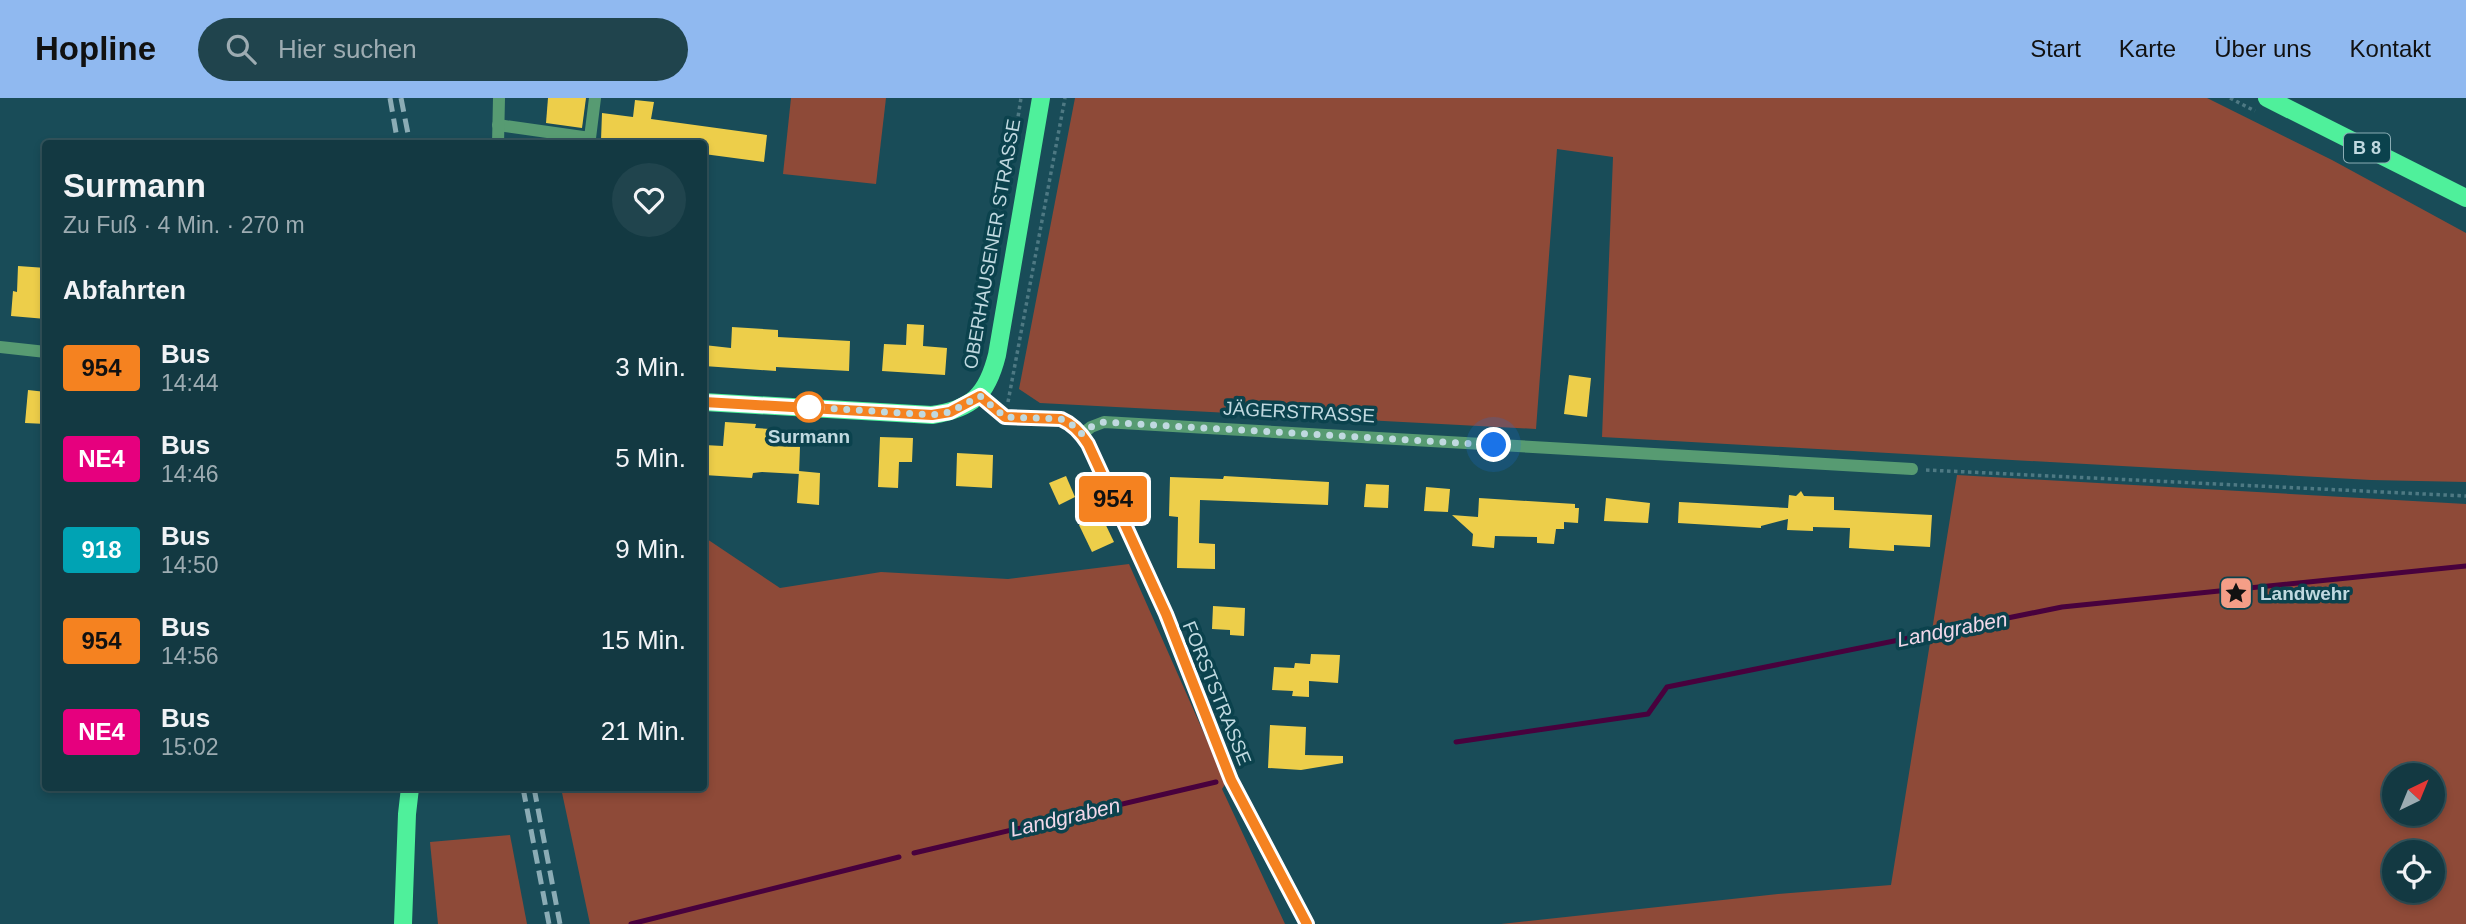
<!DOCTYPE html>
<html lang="de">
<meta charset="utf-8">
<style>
body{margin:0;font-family:Helvetica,sans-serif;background:#20444d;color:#f1f3f6;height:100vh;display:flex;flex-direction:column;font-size:26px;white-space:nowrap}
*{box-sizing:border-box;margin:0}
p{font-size:23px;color:#9dacb2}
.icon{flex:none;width:38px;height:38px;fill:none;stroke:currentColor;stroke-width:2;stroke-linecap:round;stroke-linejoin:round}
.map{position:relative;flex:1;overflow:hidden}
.drawer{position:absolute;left:42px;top:42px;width:665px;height:651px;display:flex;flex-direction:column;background:#133942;border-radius:7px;box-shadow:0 4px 10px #0003,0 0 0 2px #32535b}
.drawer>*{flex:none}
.badge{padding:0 14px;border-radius:5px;font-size:24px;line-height:46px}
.needle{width:46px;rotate:43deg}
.tools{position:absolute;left:2382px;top:665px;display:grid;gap:14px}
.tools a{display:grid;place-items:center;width:63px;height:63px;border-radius:50%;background:#133942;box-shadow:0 4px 10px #0003,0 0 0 2px #32535b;font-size:35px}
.you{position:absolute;width:35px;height:35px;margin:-18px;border:5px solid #fff;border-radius:50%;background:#1a73e8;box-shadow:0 0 0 10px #1a73e833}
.map>.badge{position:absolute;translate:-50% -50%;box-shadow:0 0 0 4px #fff}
h2{padding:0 21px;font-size:26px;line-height:63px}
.round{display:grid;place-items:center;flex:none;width:74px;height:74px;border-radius:37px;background:#20444d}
.headline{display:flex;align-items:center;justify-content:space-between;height:119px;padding:0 21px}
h1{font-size:33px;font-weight:600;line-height:52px}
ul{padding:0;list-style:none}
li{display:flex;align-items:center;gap:21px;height:91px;padding:0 21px}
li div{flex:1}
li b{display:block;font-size:26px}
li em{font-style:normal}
li .badge{min-width:77px;font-weight:700;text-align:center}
header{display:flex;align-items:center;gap:42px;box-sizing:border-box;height:98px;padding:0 35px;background:#90b9f0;color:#111}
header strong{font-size:33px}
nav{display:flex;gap:38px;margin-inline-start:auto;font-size:24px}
.search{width:490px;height:63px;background:#20444d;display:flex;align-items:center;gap:18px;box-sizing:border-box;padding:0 24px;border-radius:38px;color:#9dacb2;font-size:26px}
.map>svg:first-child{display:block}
.green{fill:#8e4a38;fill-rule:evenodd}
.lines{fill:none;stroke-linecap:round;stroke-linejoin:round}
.stream{stroke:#48013d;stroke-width:5}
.building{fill:#edce4a}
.path{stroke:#4e7983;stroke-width:3.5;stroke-dasharray:3.5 3.5;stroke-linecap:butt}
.minor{stroke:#579b72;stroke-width:12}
.major{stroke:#4ff09b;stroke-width:18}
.rail{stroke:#8bacb5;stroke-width:5;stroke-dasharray:14 7;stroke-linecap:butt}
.line-casing{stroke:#fff;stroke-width:16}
.line{stroke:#f58220;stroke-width:10}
.walk{stroke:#c0d9e0;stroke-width:7;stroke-dasharray:0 12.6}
.stop-dot{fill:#fff;stroke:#f58220;stroke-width:3.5}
.labels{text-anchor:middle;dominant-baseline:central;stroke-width:7;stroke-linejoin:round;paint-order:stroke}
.shield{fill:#0b424d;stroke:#8aacb4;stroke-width:2}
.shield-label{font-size:18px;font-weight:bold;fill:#c0d9e0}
.street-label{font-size:19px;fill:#c0d9e0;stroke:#0b424d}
.stop-label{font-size:19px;font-weight:bold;fill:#c0d9e0;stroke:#0b424d}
.poi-label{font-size:19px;font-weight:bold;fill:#c0d9e0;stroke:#0b424d;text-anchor:start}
.water-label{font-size:21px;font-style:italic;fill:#f1d8e9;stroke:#0b424d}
</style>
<header>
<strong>Hopline</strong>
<div class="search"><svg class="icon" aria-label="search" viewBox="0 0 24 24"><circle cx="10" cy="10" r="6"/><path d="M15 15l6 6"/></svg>Hier suchen</div>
<nav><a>Start</a><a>Karte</a><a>Über uns</a><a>Kontakt</a></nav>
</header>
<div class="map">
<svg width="2466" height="826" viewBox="0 0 2466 826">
<rect width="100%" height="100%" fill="#194c58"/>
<!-- green -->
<g class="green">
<polygon points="791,0 886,0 876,86 783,76"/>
<polygon points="1075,0 2207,0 2332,62 2466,135 2466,384 2371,382 1602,339 1613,59 1557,51 1536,331 1040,305 1019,291"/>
<path d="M1957,377L2466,406V826H1501L1778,796L1891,787ZM2394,677H2432V716H2394ZM2394,754H2432V793H2394Z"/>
<polygon points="704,439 780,490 881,474 1008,481 1129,466 1226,685 1222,691 1285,826 590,826 561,690 704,690"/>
<polygon points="510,737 527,826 438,826 430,744"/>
</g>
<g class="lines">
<!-- stream -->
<g class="stream">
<polyline points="1456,644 1648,616 1667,589 2062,509 2466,468"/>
<polyline points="914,755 1216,684"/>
<polyline points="631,826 899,759"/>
</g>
</g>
<!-- building -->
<g class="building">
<polygon points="548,0 586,0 582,30 546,25"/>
<polygon points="635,2 654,4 651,21 767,37 764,64 704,56 704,46 625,46 601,42 602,15 633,19"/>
<polygon points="18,168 46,170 46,221 11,218 13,193 17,194"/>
<polygon points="907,226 924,227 923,248 947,250 945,277 882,273 884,246 906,247"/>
<polygon points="732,229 778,232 778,239 850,243 849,273 776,269 776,273 704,268 704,247 731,250"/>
<polygon points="1569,277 1591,280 1587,319 1564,316"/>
<polygon points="28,292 46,294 46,326 25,325"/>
<polygon points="725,324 756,326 755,330 770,331 770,348 800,349 799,376 762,374 753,375 752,380 704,377 704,347 723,348"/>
<polygon points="880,339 913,340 912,364 899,364 898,390 878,389"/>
<polygon points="957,355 993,357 992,390 956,388"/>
<polygon points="799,373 820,375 819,407 797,405"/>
<polygon points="1066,378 1075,399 1059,407 1049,385"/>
<polygon points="1224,378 1329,384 1328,407 1200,402 1199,445 1215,446 1215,471 1177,470 1178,419 1169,418 1170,379 1223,381"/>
<polygon points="1366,386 1389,387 1388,410 1364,409"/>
<polygon points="1426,389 1450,391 1448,414 1424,413"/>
<polygon points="1801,393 1804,398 1834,399 1834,412 1932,417 1930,449 1894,447 1894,453 1849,450 1850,430 1813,429 1813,433 1787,432 1788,421 1761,428 1761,430 1678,425 1679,404 1788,410 1789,397 1796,398"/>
<polygon points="1479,400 1575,406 1575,410 1579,410 1578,425 1564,424 1564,431 1556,431 1554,446 1537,445 1537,439 1495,438 1494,450 1472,448 1473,436 1452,417 1478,419"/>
<polygon points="1606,400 1650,405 1648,425 1604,423"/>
<polygon points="1101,417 1114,444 1092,454 1079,427"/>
<polygon points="1213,508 1245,510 1244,538 1230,537 1230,532 1212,531"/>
<polygon points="1311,556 1340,557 1338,585 1309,583 1309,599 1292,598 1293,593 1272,592 1274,569 1294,570 1295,565 1310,566"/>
<polygon points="1270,627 1306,629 1305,657 1343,658 1343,665 1301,672 1268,670"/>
</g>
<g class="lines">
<!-- path -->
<g class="path">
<polyline points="2230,0 2255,13"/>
<polyline points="1016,32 1021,0"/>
<polyline points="1008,304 1065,0"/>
<polyline points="1926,372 2466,398"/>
</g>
<!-- minor -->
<g class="minor">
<polyline points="498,27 590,40 595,0"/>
<polyline points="498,46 499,0"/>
<polyline points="0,249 46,254"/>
<path d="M980,298L1005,319L1061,321C1073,326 1081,335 1088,346L1165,516L1231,682L1307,826"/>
<polyline points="1082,336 1091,329 1104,324 1912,371"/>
</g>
<!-- major -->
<g class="major">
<polyline points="2267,0 2466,100"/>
<path d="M704,304L932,317C972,311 987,297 997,257L1041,0"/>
<polyline points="403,826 407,716 410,690"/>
</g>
<!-- rail -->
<g class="rail">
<polyline points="390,0 398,46"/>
<polyline points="401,0 410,46"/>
<polyline points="523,690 549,826"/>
<polyline points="534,690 560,826"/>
</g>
</g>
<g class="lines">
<!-- line casing -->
<g class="line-casing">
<path id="line" d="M704,304L932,317L950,314L980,298L1005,319L1061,321C1073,326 1081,335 1088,346L1166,516L1231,682L1307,826"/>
</g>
<!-- line -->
<use href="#line" class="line"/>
<!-- walk -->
<polyline class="walk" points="809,309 932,317 950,314 980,298 1005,319 1061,321 1069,324 1082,336 1091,329 1104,324 1494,347"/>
</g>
<!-- icons -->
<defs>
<g id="sight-square" transform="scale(1.75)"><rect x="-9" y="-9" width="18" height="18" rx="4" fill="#f49e87" stroke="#0b424d"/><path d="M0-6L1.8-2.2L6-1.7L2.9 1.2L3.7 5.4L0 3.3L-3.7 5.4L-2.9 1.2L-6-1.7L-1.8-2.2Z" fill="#111"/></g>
</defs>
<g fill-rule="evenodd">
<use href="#sight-square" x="2236" y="495"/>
</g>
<!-- markers -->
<circle class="stop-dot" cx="809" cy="309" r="14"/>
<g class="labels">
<!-- shield labels -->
<rect class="shield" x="2344" y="35.5" width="46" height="29" rx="5"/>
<g class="shield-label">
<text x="2367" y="50">B 8</text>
</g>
<!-- street labels -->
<g class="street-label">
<text transform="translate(992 146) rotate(-80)">OBERHAUSENER STRASSE</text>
<text transform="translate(1299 314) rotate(3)">JÄGERSTRASSE</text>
<text transform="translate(1217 595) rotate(68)">FORSTSTRASSE</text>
</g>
<!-- stop labels -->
<g class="stop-label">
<text x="809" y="338">Surmann</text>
</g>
<!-- poi labels -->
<g class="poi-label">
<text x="2260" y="495">Landwehr</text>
</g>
<!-- water labels -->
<g class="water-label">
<text transform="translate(1952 531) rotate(-11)">Landgraben</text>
<text transform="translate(1065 719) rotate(-13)">Landgraben</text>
</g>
</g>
</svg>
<div class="tools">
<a><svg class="needle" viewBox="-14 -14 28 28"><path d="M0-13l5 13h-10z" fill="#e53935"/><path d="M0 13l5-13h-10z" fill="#9dacb2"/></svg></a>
<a><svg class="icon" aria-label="locate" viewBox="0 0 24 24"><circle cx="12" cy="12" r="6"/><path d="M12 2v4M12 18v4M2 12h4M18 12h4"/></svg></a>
</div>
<div class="you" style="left:1494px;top:347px"></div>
<b class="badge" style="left:1113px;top:401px;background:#f58220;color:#111">954</b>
<section class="drawer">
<div class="headline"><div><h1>Surmann</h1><p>Zu Fuß · 4 Min. · 270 m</p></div><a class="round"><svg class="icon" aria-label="heart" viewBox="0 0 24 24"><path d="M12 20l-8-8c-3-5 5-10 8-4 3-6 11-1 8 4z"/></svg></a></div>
<h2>Abfahrten</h2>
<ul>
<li><span class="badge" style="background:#f58220;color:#111">954</span><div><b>Bus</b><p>14:44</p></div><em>3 Min.</em></li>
<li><span class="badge" style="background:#e6007e;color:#fff">NE4</span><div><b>Bus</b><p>14:46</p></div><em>5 Min.</em></li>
<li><span class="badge" style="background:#00a3b4;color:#fff">918</span><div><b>Bus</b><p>14:50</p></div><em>9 Min.</em></li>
<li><span class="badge" style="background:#f58220;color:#111">954</span><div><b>Bus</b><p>14:56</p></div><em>15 Min.</em></li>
<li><span class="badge" style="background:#e6007e;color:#fff">NE4</span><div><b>Bus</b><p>15:02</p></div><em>21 Min.</em></li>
</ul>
</section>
</div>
